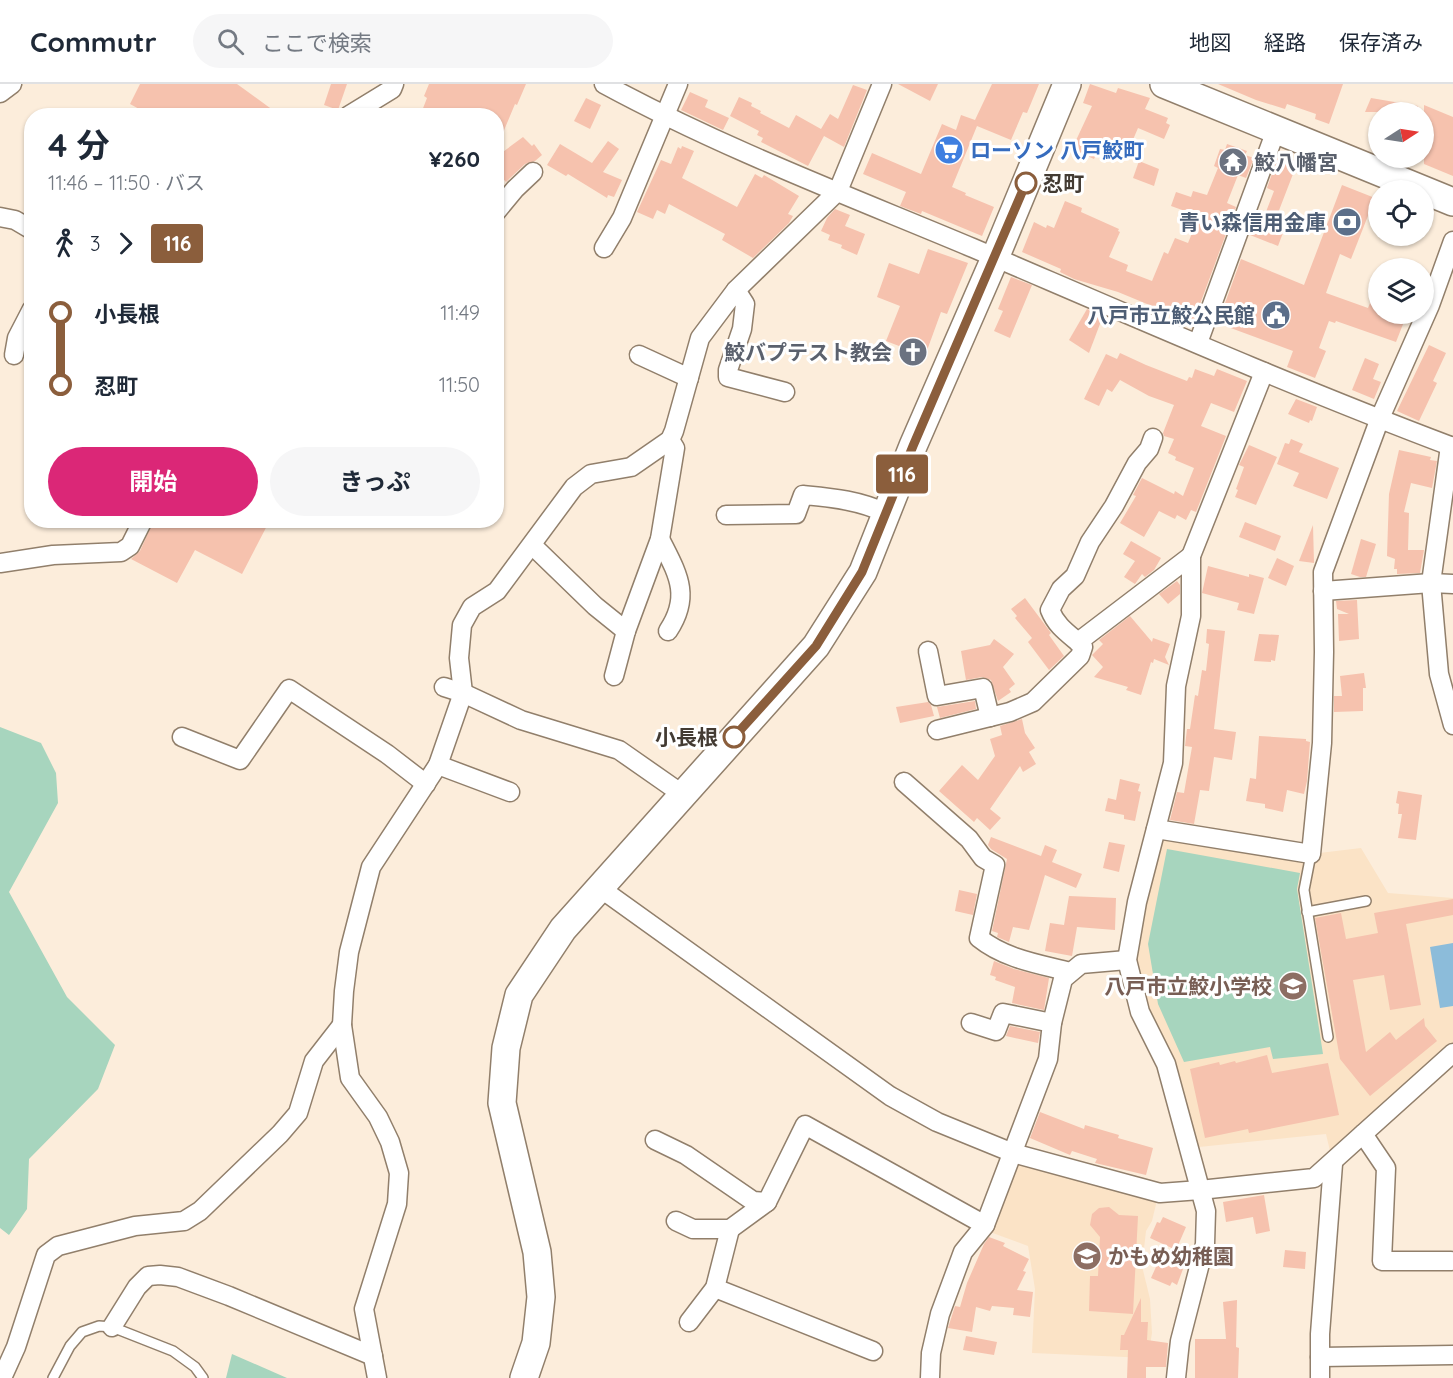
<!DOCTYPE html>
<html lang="ja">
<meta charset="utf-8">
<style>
body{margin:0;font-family:Quicksand,"Noto Sans JP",sans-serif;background:#f6f6f7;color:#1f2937;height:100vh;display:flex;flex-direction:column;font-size:22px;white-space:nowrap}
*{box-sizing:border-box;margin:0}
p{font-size:20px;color:#747a83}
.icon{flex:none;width:33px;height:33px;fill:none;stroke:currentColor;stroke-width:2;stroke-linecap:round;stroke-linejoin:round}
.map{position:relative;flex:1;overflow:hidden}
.side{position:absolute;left:24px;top:24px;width:480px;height:420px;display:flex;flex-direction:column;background:#fff;border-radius:24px;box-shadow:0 2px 4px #0004}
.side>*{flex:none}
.badge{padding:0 12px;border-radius:4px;font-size:21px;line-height:39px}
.needle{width:39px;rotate:78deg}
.tools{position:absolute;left:1368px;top:18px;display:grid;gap:12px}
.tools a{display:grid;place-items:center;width:66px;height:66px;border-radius:50%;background:#fff;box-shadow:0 2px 4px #0004;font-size:30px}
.map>.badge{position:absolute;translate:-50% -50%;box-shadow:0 0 0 3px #fff}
.legs{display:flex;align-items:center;gap:9px;height:66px;padding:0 24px;font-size:20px}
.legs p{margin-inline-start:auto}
.summary{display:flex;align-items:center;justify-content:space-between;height:102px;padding:0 24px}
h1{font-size:33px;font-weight:700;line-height:45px}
.button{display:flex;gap:12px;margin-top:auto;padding:12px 24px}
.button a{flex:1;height:69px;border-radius:36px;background:#db2777;color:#fff;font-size:24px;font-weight:700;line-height:69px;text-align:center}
.button a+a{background:#f6f6f7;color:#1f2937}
ul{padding:0 24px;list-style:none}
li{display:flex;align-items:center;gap:21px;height:72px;font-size:22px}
li i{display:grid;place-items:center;width:9px;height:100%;margin:0 8px;background:currentColor}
li i::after{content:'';width:15px;height:15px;margin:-8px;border:4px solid;border-radius:50%;background:#fff}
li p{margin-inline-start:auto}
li:first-child i{background:linear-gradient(#0000 50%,currentColor 0)}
li:last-child i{background:linear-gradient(currentColor 50%,#0000 0)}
header{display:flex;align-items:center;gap:36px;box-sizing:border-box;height:84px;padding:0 30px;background:#fff;border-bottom:2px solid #e0e1e3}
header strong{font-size:28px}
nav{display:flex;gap:33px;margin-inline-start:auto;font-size:21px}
.search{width:420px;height:54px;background:#f6f6f7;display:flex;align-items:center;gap:15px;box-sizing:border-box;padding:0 21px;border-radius:33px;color:#747a83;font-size:22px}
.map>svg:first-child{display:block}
.built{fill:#fbe3c6}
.green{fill:#a7d5be}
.water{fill:#8cbcda}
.building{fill:#f6c2ae}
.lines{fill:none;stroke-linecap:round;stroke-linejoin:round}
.lane-casing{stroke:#917f6b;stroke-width:12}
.street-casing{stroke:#917f6b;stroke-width:21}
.secondary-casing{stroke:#917f6b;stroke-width:30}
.lane{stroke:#fff;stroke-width:9}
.street{stroke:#fff;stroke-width:18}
.secondary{stroke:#fff;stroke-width:27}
.line-1-casing{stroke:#fff;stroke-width:14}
.line-1{stroke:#8b5e3c;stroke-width:9}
.stop-1-dot{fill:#fff;stroke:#8b5e3c;stroke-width:3}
.labels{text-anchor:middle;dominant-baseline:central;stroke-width:6;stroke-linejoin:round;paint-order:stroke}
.shop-label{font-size:21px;font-weight:bold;fill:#366cbe;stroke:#fff;text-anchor:start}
.worship-label{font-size:21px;font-weight:bold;fill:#5b616d;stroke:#fff;text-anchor:start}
.stop-label{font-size:21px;font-weight:bold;fill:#433b33;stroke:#fff;text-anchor:start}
.service-label{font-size:21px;font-weight:bold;fill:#4e5e75;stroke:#fff;text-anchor:end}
.education-label{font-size:21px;font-weight:bold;fill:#785e54;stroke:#fff;text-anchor:end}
</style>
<header>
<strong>Commutr</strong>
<div class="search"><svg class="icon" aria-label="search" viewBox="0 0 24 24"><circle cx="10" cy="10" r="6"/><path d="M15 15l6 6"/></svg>ここで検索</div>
<nav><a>地図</a><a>経路</a><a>保存済み</a></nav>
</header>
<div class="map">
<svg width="1453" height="1294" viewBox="0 0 1453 1294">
<rect width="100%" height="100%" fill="#fceddb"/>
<!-- built -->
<g class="built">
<polygon points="1156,745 1311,770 1361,764 1388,809 1453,814 1453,969 1333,1080 1326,1050 1189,1064 1127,876"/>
<polygon points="1019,1079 1157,1116 1152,1137 1146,1147 1142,1182 1150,1215 1152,1249 1148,1274 1032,1269 1035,1205 1028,1162 990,1148 1015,1081"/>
</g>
<!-- green -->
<g class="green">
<polygon points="0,643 41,659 56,689 58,719 9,808 67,913 115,961 98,1005 29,1075 27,1125 9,1151 0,1144"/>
<polygon points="1167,765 1300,789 1297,805 1323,970 1273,975 1270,963 1184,978 1158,920 1148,860"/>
<polygon points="232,1270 287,1294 226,1294"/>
</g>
<!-- water -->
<polygon class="water" points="1453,859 1453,922 1440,924 1430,863"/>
<!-- building -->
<g class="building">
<polygon points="140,0 237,0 281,32 152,32 130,20"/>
<polygon points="331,0 347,0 338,26 324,21"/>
<polygon points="429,0 526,0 517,21 515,20 497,63 496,32 420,32 427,14 424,12"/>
<polygon points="898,0 938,0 930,17"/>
<polygon points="992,0 1039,0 1027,29 1023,28 1011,56 977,42 952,103 966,109 965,111 994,123 982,152 922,127 921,130 900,122 906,108 863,90 872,69 921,90 942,40 956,46 961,31 975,36"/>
<polygon points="1090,0 1116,9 1118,4 1150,14 1145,25 1168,34 1166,39 1170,41 1164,55 1138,44 1129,65 1103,55 1094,75 1072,65 1092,22 1083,19"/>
<polygon points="1218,0 1343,0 1329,40 1315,35 1316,30 1287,20 1285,25 1256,16"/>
<polygon points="853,1 867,6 844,63 824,52 808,82 761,58 763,54 757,51 759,47 730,32 739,13 752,19 751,22 761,27 760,29 789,44 796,31 821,45 830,30 838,35"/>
<polygon points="690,8 708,16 705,23 729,34 723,46 681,26"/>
<polygon points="586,14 601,21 590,45 574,37"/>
<polygon points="1371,14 1418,22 1418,28 1365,28"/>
<polygon points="1424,21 1453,33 1453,92 1424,80"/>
<polygon points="523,53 532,62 534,60 542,71 535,77 525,80 506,98 496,87 496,73"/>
<polygon points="608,57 619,65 603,88 622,96 614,113 608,111 607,114 568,90 566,92 547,81 560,60 592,79"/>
<polygon points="1227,60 1247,67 1245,71 1254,74 1246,94 1238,91 1227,119 1236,123 1193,239 1118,208 1074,195 1060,188 1061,185 1022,168 1034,138 1046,144 1047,141 1054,144 1065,117 1082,124 1081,128 1119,145 1118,147 1120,148 1109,173 1128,181 1126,187 1152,197 1164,168 1168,170 1175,154 1188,159 1199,132 1171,122 1176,108 1191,113 1193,107 1207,111 1218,84 1214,82 1220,65 1225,66"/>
<polygon points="682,62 694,67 682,94 737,123 755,90 762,94 764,91 799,112 788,130 793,132 789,139 753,174 722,156 725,150 669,120 665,130 657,126 653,135 637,128 661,76 671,80 678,63 681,65"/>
<polygon points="1279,70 1298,77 1278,129 1289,133 1278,162 1250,151 1257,130 1264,133 1274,107 1267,104"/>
<polygon points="1139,77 1159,85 1154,102 1133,94"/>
<polygon points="1342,101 1375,114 1351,175 1340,170 1326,209 1368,224 1378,200 1378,230 1407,230 1396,258 1336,237 1335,239 1329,237 1319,264 1326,267 1315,294 1287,283 1293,267 1228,243 1235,226 1224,222 1241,175 1304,201"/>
<polygon points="835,125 850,131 845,142 865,150 857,171 841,164 842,161 828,156 830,151 821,147 827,134"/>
<polygon points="928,165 968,179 947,230 941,228 925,272 886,257 900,222 877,213 889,179 919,190"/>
<polygon points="1011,193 1032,201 1010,254 994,247 1003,227 998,225"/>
<polygon points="1087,225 1103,232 1089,269 1069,256"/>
<polygon points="1429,261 1446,269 1433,297 1437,299 1419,337 1397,327"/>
<polygon points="1120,269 1146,281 1187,297 1189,293 1192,294 1195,285 1214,292 1217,285 1247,297 1234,328 1211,319 1201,342 1226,352 1196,428 1191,426 1186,436 1177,431 1175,435 1159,427 1144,453 1120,439 1136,412 1133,411 1142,394 1174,410 1175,407 1183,412 1194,384 1175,376 1176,373 1168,369 1174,355 1164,352 1163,349 1174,321 1149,312 1120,296 1112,308 1107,305 1099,322 1084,315 1106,270 1117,275"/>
<polygon points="1365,274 1379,280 1373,295 1381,298 1374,315 1352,306"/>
<polygon points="1296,315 1317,323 1312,337 1310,336 1309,339 1288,330"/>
<polygon points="1291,355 1303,360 1299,368 1339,384 1327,415 1293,402 1299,389 1277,380 1285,359 1289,360"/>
<polygon points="1249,361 1277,373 1256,421 1235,413 1238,406 1236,405 1244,383 1239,381"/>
<polygon points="1399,366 1431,373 1430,376 1437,377 1432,404 1411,399 1404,428 1409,429 1408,466 1424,466 1420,489 1397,490 1397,485 1394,485 1395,475 1387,472 1389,410"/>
<polygon points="154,436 270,436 242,490 195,466 177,499 131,475 140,467"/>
<polygon points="1245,438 1281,452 1275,467 1239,453"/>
<polygon points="1313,441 1314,479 1299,477"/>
<polygon points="1361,455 1376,460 1366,493 1360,493 1351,490"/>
<polygon points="1131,457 1161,474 1154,486 1145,493 1142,490 1135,500 1124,493 1135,477 1123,470"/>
<polygon points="1277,474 1294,482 1286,502 1268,494"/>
<polygon points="1208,482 1249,493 1249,490 1264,494 1254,530 1237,526 1239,519 1202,509"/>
<polygon points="1177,497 1180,501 1180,510 1168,520 1159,510"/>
<polygon points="1025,514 1051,549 1049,551 1064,572 1049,586 1028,558 1032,554 1015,534 1017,532 1011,525"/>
<polygon points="1357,516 1359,555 1339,557 1338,530 1349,530 1337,525 1336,517"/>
<polygon points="1130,532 1152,558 1153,554 1170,560 1165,573 1169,581 1154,575 1153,579 1151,578 1141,611 1126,606 1128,603 1094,593 1103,583 1092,571 1103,560 1099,556"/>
<polygon points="1207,545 1225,547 1214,645 1236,648 1232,676 1214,673 1209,707 1200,706 1194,740 1170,736 1177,708 1184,709 1192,663 1185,662 1187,645 1190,645 1195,611 1198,612 1202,586 1206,587 1209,560 1206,559"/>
<polygon points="1259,550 1279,551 1275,577 1271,576 1271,578 1254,577"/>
<polygon points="994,555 1014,570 1003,583 1015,600 1009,605 1011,608 998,617 991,596 982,593 966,596 961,567 990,561"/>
<polygon points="1364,589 1366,604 1363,604 1363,627 1334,628 1334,612 1342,612 1340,592"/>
<polygon points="975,617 976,625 940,634 937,623"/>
<polygon points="928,618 931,621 934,632 900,639 896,623"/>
<polygon points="1022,635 1025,649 1035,664 1029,668 1036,680 1023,688 1020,682 990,725 1001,734 990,746 977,734 974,738 939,707 962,681 978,696 995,672 990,655 1002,651 1000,642"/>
<polygon points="1259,652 1306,655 1306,657 1310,658 1307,697 1304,710 1287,706 1283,728 1265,724 1265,720 1246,717 1250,694 1256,695"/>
<polygon points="1120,695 1140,700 1138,707 1141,708 1135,737 1124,735 1124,731 1105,727 1108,714 1116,716"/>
<polygon points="1398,707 1422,711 1416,756 1398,754 1402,730 1398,730 1399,720 1396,719"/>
<polygon points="991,753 1041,772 1045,761 1057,766 1052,778 1082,790 1076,804 1045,791 1029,846 1013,843 1009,858 997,853 998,849 992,847 1007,775 991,765 988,761"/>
<polygon points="1109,758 1125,761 1119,788 1103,784"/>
<polygon points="959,806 977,810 973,831 955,827"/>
<polygon points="1069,812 1116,814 1115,846 1077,843 1072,872 1045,867 1050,839 1064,841"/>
<polygon points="1453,815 1453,831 1406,840 1421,921 1390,926 1384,891 1353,896 1366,968 1390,948 1396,956 1424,934 1425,942 1437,957 1370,1012 1340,975 1315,834 1341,829 1346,855 1378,849 1374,829"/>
<polygon points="994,877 1014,885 1049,894 1044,926 1012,919 1015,903 995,896 996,893 990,891"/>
<polygon points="1010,942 1040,948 1038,959 1006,952"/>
<polygon points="1267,971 1272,989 1328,979 1339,1031 1249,1049 1248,1045 1205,1054 1190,985 1219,978 1220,981 1235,977 1236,979"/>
<polygon points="1040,1028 1084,1045 1085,1041 1119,1051 1118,1054 1153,1064 1146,1091 1095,1079 1097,1075 1072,1067 1070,1071 1030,1054"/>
<polygon points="1264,1111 1270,1147 1256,1150 1253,1133 1226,1138 1223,1118"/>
<polygon points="1109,1123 1119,1131 1138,1132 1133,1230 1089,1227 1090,1192 1098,1192 1100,1153 1090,1141 1092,1130 1099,1124"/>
<polygon points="1163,1133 1186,1143 1176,1166 1150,1154 1157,1138 1160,1139"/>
<polygon points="989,1153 1005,1159 1003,1162 1029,1175 1023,1187 1026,1188 1017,1206 1033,1208 1030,1233 1013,1231 1014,1224 992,1222 990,1227 976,1223 972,1248 948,1244 955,1222 960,1223 967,1199 984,1160"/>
<polygon points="1285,1166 1306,1168 1305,1185 1283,1183"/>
<polygon points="1160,1174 1183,1185 1177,1201 1172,1198 1170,1202 1151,1194"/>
<polygon points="1141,1214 1141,1238 1148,1238 1147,1256 1168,1259 1166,1283 1146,1283 1146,1294 1127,1294 1128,1266 1120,1266 1121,1251 1124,1251"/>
<polygon points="1237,1216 1236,1263 1239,1264 1238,1294 1195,1294 1195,1255 1226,1255 1223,1218"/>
<polygon points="966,1252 997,1258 994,1271 963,1266"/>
</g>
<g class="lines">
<!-- lane casing -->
<g class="lane-casing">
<g id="lane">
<polyline points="1311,770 1304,806 1328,953"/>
<polyline points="1307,828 1366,817"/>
<polyline points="53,1294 70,1262 82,1248 99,1242 112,1243 173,1267 195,1283 203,1294"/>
</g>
</g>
<!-- street casing -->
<g class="street-casing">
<g id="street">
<path d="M604,0C722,64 849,112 973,164C1132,232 1291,302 1453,363"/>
<polyline points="0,9 12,0"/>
<polyline points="348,32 392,5 394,0"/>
<polyline points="496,128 515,105 533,88"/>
<polyline points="0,133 15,136 32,146"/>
<polyline points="604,164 622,134 678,0"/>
<polyline points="736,206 745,220 742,245 728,286 728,293 785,308"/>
<polyline points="1198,259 1276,46"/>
<polyline points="14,271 17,254 32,225"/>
<polyline points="639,271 689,294"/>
<path d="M1153,354L1149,365L1137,379L1114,422L1090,458L1075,492L1061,505L1050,526C1056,541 1066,548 1078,558L1191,472"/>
<polyline points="1450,362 1431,499 1439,590 1453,641"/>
<path d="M726,431L796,430L803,411C833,414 858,416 886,429"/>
<path d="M660,455C677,489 692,511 668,547"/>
<polyline points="532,461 595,522 626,547"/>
<polyline points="0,479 53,471 121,468 130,462 143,436"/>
<polyline points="1323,507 1431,499 1453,500"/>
<polyline points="928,567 937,612 983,604 990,633"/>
<polyline points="614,592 626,547 660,455 675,364 670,356"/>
<polyline points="444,603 463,609 521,636 619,666 682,710"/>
<polyline points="937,646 1010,628 1033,618 1080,572 1083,563 1078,558"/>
<polyline points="182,653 240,676 289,605 387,670 426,700"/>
<polyline points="438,681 510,708"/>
<path d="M904,698L969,755L983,774L995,781L979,854C1005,875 1039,880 1070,888"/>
<polyline points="1156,745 1311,770 1322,659 1324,568 1323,488 1380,334 1430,221 1453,157"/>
<polyline points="600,804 890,1012 937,1038 1013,1069 1160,1109 1200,1106 1314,1094 1453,969"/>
<polyline points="971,939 996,947 1003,929 1052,939"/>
<polyline points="1363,1050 1386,1084 1382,1177 1451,1177"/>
<polyline points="655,1056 686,1071 753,1117 767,1118"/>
<polyline points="676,1137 693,1145 730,1145 767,1118 805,1041 985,1141"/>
<polyline points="715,1204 873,1267"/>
<polyline points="689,1238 715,1204 730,1145"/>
<polyline points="112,1243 137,1203 148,1192 160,1191 178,1193 229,1212 373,1272"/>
<polyline points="1320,1273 1453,1271"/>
<polyline points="2,1294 16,1263 46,1171 58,1162 135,1142 184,1137 200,1127 280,1050 298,1029 314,977 342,941"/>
<polyline points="377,1294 364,1225 397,1120 399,1089 390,1058 378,1033 350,994 342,941 344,907 349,868 371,783 438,681 463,609 459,574 462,541 472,523 497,507 574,403 591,390 631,383 670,356 674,347 700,254 736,206 838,107 882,0"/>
<polyline points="930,1294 931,1269 940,1230 963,1168 985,1141 1048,975 1052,939 1063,895 1081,880 1127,876"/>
<polyline points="1176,1294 1180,1257 1205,1160 1206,1127 1166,980 1140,928 1127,876 1137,818 1173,679 1176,602 1191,532 1191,472 1264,288"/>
<polyline points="1320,1294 1320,1250 1333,1080"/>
</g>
</g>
<!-- secondary casing -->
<g class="secondary-casing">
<g id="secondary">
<polyline points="1164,0 1453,118"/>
<polyline points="524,1294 536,1259 541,1213 537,1168 502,1019 506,964 519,911 563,845 816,562 863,488 913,362 995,174 1067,0"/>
</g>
</g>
<!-- lane -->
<use href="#lane" class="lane"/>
<!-- street -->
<use href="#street" class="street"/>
<!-- secondary -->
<use href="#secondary" class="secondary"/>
</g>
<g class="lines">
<!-- line-1 casing -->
<g class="line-1-casing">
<polyline id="line-1" points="734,653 816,562 862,488 913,362 1026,99"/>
</g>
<!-- line-1 -->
<use href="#line-1" class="line-1"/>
</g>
<!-- icons -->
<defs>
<g id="supermarket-disc" transform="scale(1.5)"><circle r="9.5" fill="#3f7fe0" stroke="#fff"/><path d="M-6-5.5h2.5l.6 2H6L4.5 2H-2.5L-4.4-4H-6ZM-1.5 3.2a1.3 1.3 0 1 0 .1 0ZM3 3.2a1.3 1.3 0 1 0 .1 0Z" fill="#fff"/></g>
<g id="temple-disc" transform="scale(1.5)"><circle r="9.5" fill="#6b7280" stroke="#fff"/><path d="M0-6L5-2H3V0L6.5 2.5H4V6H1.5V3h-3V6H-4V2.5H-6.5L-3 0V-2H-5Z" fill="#fff"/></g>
<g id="bank-disc" transform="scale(1.5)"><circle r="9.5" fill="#5c6f8a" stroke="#fff"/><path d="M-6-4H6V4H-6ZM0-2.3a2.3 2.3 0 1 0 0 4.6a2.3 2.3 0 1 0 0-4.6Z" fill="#fff"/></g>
<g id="civic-disc" transform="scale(1.5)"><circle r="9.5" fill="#5c6f8a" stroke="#fff"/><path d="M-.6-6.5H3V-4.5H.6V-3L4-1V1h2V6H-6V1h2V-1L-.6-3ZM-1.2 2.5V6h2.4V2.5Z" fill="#fff"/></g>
<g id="church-disc" transform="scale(1.5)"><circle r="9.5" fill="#6b7280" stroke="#fff"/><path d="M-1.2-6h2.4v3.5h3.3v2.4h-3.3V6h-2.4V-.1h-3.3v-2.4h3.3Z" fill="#fff"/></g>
<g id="school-disc" transform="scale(1.5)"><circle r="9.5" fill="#8d6e63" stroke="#fff"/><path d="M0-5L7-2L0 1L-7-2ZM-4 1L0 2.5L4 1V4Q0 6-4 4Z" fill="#fff"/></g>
</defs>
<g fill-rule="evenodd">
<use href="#supermarket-disc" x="949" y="66"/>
<use href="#temple-disc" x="1233" y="78"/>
<use href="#bank-disc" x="1347" y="138"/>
<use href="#civic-disc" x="1276" y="231"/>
<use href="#church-disc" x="913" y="268"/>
<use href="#school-disc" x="1293" y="902"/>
<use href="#school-disc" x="1087" y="1172"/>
</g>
<!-- markers -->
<g class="stop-1-dot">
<circle cx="1026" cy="99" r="10"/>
<circle cx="734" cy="653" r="10"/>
</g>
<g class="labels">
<!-- shop labels -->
<g class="shop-label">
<text x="970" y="66">ローソン 八戸鮫町</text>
</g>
<!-- worship labels -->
<g class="worship-label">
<text x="1254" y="78">鮫八幡宮</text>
<text x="892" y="268" text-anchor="end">鮫バプテスト教会</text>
</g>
<!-- stop labels -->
<g class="stop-label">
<text x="1042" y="99">忍町</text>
<text x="718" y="653" text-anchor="end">小長根</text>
</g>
<!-- service labels -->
<g class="service-label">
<text x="1326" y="138">青い森信用金庫</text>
<text x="1255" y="231">八戸市立鮫公民館</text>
</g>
<!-- education labels -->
<g class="education-label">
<text x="1272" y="902">八戸市立鮫小学校</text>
<text x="1108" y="1172" text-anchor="start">かもめ幼稚園</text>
</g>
</g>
</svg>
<div class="tools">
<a><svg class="needle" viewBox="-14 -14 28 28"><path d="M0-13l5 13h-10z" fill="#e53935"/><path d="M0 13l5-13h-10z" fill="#747a83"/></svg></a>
<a><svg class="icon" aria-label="locate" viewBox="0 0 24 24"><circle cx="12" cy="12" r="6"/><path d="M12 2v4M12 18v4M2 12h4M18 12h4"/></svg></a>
<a><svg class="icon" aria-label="layers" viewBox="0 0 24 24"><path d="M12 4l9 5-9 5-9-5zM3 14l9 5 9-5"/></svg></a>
</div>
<b class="badge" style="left:902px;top:390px;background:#8b5e3c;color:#fff">116</b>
<section class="side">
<div class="summary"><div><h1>4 分</h1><p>11:46 – 11:50 · バス</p></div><b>¥260</b></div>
<div class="legs"><svg class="icon" aria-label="walk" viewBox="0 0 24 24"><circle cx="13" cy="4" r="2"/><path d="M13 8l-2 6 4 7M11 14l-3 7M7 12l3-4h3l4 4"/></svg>3<svg class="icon" aria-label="forward" viewBox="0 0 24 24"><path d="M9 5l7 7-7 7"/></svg><b class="badge" style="background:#8b5e3c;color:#fff">116</b></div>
<ul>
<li><i style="color:#8b5e3c"></i><b>小長根</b><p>11:49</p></li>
<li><i style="color:#8b5e3c"></i><b>忍町</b><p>11:50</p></li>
</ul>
<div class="button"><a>開始</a><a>きっぷ</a></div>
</section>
</div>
